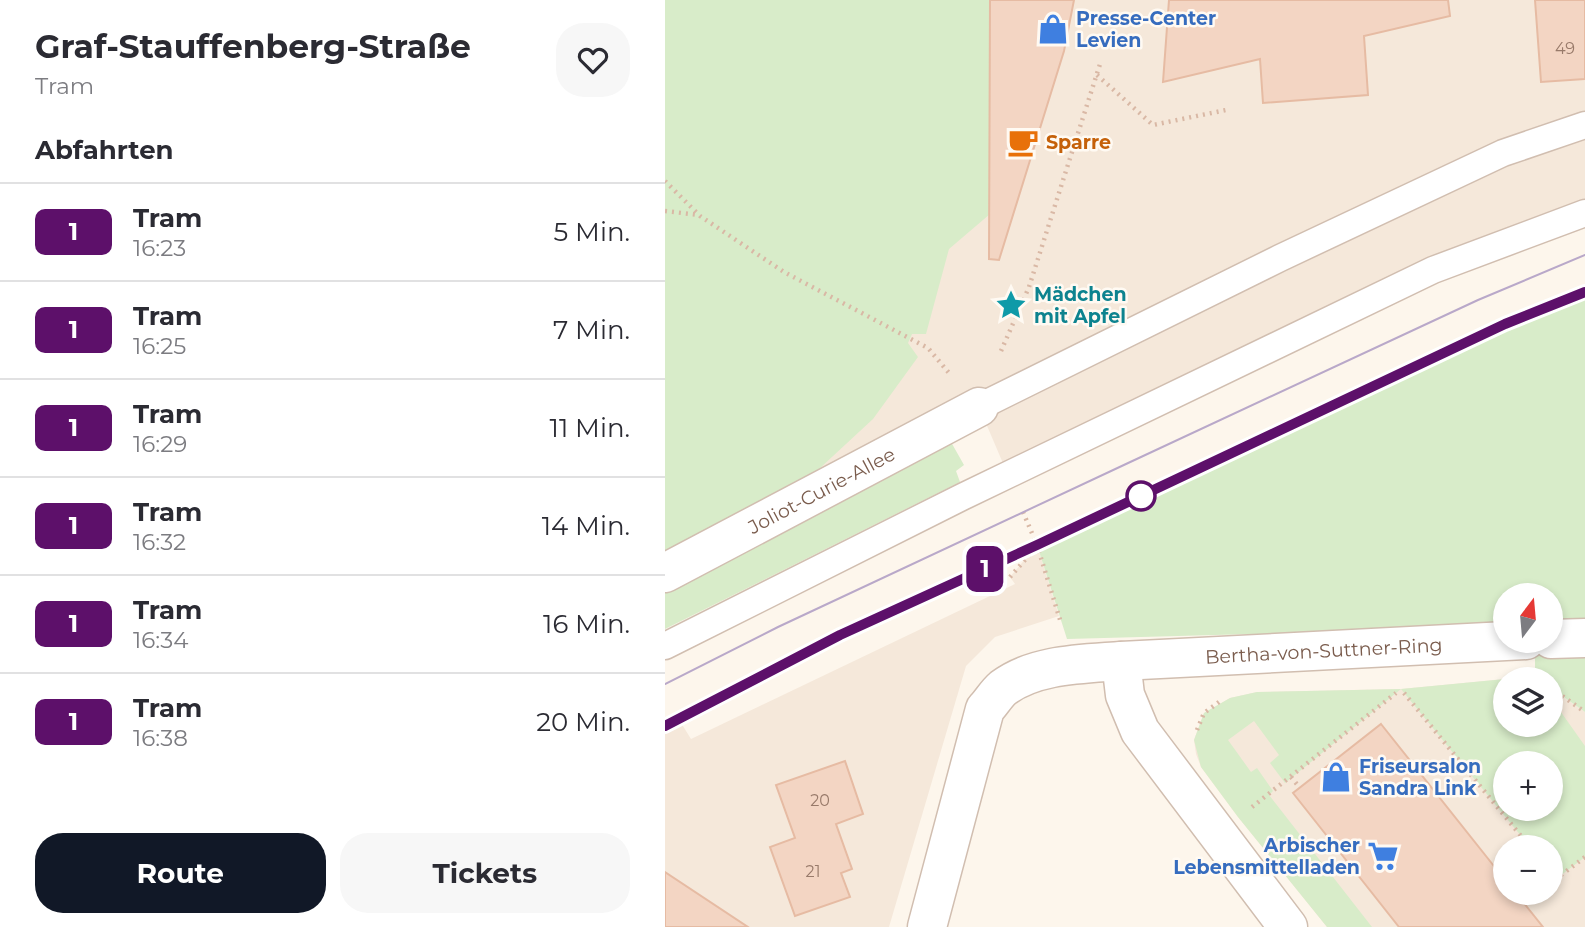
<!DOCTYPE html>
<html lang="de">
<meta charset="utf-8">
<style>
body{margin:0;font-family:Montserrat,sans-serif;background:#f7f7f7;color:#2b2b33;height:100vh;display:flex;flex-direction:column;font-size:26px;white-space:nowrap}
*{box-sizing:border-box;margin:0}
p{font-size:23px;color:#7c7c81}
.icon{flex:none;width:38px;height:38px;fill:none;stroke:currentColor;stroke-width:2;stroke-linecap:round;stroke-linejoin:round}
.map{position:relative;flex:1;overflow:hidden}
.side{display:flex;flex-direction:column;background:#fff;width:665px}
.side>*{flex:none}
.badge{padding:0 14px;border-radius:10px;font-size:24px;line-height:46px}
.needle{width:46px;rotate:16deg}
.controls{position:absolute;left:828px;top:583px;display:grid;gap:14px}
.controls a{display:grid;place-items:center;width:70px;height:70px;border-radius:50%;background:#fff;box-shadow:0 4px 10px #0003;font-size:35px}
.map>.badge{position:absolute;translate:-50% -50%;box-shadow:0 0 0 4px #fff}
h2{padding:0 35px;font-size:26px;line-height:63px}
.round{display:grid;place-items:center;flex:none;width:74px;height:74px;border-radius:28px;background:#f7f7f7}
.overview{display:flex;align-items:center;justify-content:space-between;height:119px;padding:0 35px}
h1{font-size:33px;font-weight:700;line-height:52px}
.button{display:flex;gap:14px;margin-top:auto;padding:14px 35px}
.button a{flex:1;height:80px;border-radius:28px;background:#111827;color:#fff;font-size:28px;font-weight:700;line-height:80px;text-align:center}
.button a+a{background:#f7f7f7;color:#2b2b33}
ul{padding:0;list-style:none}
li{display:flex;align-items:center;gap:21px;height:98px;padding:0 35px;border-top:2px solid #e1e1e2}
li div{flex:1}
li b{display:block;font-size:26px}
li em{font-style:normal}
li .badge{min-width:77px;font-weight:700;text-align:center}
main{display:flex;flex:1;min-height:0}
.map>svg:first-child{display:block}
.residential{fill:#f5e8da;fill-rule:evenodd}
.green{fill:#d8ecc9;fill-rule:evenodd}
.building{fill:#f3d5c3;stroke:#e6bba3;stroke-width:2}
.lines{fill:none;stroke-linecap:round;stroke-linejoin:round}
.service-casing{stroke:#d1beb0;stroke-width:29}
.minor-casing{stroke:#d1beb0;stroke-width:41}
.path{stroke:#d9b8a5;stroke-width:4.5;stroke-dasharray:2 5;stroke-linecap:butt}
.service{stroke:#fff;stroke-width:26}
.minor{stroke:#fff;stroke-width:38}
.tram{stroke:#b9a8c9;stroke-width:2}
.line-casing{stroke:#fff;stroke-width:16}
.line{stroke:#5d106a;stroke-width:10}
.stop-dot{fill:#fff;stroke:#5d106a;stroke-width:3.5}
.labels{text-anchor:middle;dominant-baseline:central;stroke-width:5;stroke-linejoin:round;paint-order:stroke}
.number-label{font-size:16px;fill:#987a6a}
.shop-label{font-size:19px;font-weight:bold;fill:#366cbe;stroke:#fffaf3;text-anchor:start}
.food-label{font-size:19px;font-weight:bold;fill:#c56008;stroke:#fffaf3;text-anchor:start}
.culture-label{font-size:19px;font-weight:bold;fill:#0d838f;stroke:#fffaf3;text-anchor:start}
.street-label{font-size:19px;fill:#7a5c4d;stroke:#fffaf3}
</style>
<main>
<section class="side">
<div class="overview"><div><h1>Graf-Stauffenberg-Straße</h1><p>Tram</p></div><a class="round"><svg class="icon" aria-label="heart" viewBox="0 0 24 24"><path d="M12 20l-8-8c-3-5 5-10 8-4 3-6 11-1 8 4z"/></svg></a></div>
<h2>Abfahrten</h2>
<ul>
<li><span class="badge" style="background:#5d106a;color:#fff">1</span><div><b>Tram</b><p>16:23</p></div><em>5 Min.</em></li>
<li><span class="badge" style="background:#5d106a;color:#fff">1</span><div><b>Tram</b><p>16:25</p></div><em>7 Min.</em></li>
<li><span class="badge" style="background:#5d106a;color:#fff">1</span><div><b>Tram</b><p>16:29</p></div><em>11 Min.</em></li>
<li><span class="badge" style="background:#5d106a;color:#fff">1</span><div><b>Tram</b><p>16:32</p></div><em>14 Min.</em></li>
<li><span class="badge" style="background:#5d106a;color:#fff">1</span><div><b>Tram</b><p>16:34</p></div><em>16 Min.</em></li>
<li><span class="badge" style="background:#5d106a;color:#fff">1</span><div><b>Tram</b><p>16:38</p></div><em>20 Min.</em></li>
</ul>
<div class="button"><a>Route</a><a>Tickets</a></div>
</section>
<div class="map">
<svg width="920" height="927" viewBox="0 0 920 927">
<rect width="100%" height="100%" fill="#fdf6ec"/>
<!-- residential -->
<g class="residential">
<polygon points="0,0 920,0 920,213 343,475 314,407 0,573"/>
<polygon points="372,545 394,616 330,637 301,666 224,927 0,927 0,726 13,718 26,739 350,584 345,577"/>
<path d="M840,679V724H886V688L920,712V927H662L573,817L536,767L531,754L529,740L539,713L565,698L592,692L736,689ZM840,763H886V808H840ZM840,847H886V892H840Z"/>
</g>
<!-- green -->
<g class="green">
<polygon points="0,0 325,0 325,214 284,249 261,334 247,334 243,343 253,357 208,419 154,469 0,551"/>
<polygon points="920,292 920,712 886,688 886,679 845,679 870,677 870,641 886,640 886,595 840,595 840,640 589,655 587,634 402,639 372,545 840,324"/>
<polygon points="286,442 299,465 291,471 295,482 0,629 0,593"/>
<path d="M840,679V724H886V698L920,746V857L891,879L886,873V847H865L736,689L620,783L605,763L614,755L589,721L563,740L586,772L592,768L608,791L604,795L707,927H662L573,817L536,767L529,740L539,713L565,698L592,692L736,689ZM840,763H886V808H840Z"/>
</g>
<!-- building -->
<g class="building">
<polygon points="325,0 409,0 399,51 334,260 324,259"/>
<polygon points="504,0 783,0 785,16 699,36 703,95 598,103 595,59 498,82"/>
<polygon points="870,0 920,0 920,79 876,82"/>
<polygon points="716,724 840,880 840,892 850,892 878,927 734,927 628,793"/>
<polygon points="180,761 198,814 171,824 187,869 176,873 185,897 130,916 105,847 130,838 111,785"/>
<polygon points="0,872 83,927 0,927"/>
</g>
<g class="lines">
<!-- service casing -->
<g class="service-casing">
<g id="service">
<polyline points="314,407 615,258 838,153 920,125"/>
<polyline points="0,646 297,497 768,270 920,213"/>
</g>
</g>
<!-- minor casing -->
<g class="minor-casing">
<g id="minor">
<path id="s1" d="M0,573L314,407"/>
<polyline points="886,639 920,638"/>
<polyline points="456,661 460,695 475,731 623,927"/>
<path id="s2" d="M262,927L320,709C326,703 331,694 338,688C370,664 417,664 456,661L861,640"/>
</g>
</g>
<!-- path -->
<g class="path">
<polyline points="432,75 488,125 561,110"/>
<polyline points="0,181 35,216 119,272 263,348 284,373"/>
<polyline points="0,211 34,215"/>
<polyline points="336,351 364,287 436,61"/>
<polyline points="358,512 372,545 396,623"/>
<polyline points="345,577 372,546"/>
<polyline points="886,688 920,712"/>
<polyline points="739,693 865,847"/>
<polyline points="532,730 539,713 554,702"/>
<polyline points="626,777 635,788"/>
<polyline points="587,807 731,693"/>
<polyline points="886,873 891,879 920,857"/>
</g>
<!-- service -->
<use href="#service" class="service"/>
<!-- minor -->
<use href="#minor" class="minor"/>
<!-- tram -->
<g class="tram">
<polyline points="0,684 113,627 461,464 813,300 920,255"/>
<polyline points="0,726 175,635 372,545 840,324 920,292"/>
</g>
</g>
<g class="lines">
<!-- line casing -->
<g class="line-casing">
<polyline id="line" points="0,726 175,635 372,545 840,324 920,292"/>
</g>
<!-- line -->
<use href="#line" class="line"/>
</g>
<!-- icons -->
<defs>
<g id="shop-bare" transform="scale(2.415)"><path d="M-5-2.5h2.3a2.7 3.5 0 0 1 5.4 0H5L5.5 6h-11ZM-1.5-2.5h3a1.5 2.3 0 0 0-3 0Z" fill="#3f7fe0" stroke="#fffaf3" stroke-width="2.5" paint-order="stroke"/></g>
<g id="cafe-bare" transform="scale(2.415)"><path d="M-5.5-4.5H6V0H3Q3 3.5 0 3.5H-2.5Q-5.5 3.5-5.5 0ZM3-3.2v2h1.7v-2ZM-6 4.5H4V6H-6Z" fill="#e8710a" stroke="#fffaf3" stroke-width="2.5" paint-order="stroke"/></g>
<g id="sight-bare" transform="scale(2.415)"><path d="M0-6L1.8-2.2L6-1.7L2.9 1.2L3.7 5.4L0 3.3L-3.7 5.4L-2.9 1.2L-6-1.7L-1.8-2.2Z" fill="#0f9aa8" stroke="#fffaf3" stroke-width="2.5" paint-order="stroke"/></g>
<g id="supermarket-bare" transform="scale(2.415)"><path d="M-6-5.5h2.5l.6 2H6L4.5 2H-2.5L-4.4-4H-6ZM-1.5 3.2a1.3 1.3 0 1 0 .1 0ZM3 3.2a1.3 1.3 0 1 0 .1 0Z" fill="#3f7fe0" stroke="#fffaf3" stroke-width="2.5" paint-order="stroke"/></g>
</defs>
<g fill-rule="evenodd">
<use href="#shop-bare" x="388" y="29"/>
<use href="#cafe-bare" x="358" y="142"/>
<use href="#sight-bare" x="346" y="305"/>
<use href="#shop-bare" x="671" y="777"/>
<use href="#supermarket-bare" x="718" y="856"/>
</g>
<!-- markers -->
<circle class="stop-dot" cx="476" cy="496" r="14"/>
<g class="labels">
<!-- number labels -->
<g class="number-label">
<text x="900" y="48">49</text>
<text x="155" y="800">20</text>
<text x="148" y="871">21</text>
</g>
<!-- shop labels -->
<g class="shop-label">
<text x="411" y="18">Presse-Center<tspan x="411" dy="22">Levien</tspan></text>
<text x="694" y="766">Friseursalon<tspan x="694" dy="22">Sandra Link</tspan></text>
<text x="695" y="845" text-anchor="end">Arbischer<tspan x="695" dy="22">Lebensmittelladen</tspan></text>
</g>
<!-- food labels -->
<g class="food-label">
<text x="381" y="142">Sparre</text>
</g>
<!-- culture labels -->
<g class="culture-label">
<text x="369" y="294">Mädchen<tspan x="369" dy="22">mit Apfel</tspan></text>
</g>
<!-- street labels -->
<g class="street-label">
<text stroke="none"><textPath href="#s1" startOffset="177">Joliot-Curie-Allee</textPath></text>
<text stroke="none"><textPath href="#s2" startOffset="579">Bertha-von-Suttner-Ring</textPath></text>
</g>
</g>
</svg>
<div class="controls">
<a><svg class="needle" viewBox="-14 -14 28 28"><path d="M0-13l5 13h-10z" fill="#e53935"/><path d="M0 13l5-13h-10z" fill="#7c7c81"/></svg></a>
<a><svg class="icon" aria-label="layers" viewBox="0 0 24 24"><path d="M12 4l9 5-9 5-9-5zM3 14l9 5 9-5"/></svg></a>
<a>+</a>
<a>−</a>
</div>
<b class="badge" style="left:320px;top:569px;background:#5d106a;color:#fff">1</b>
</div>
</main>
